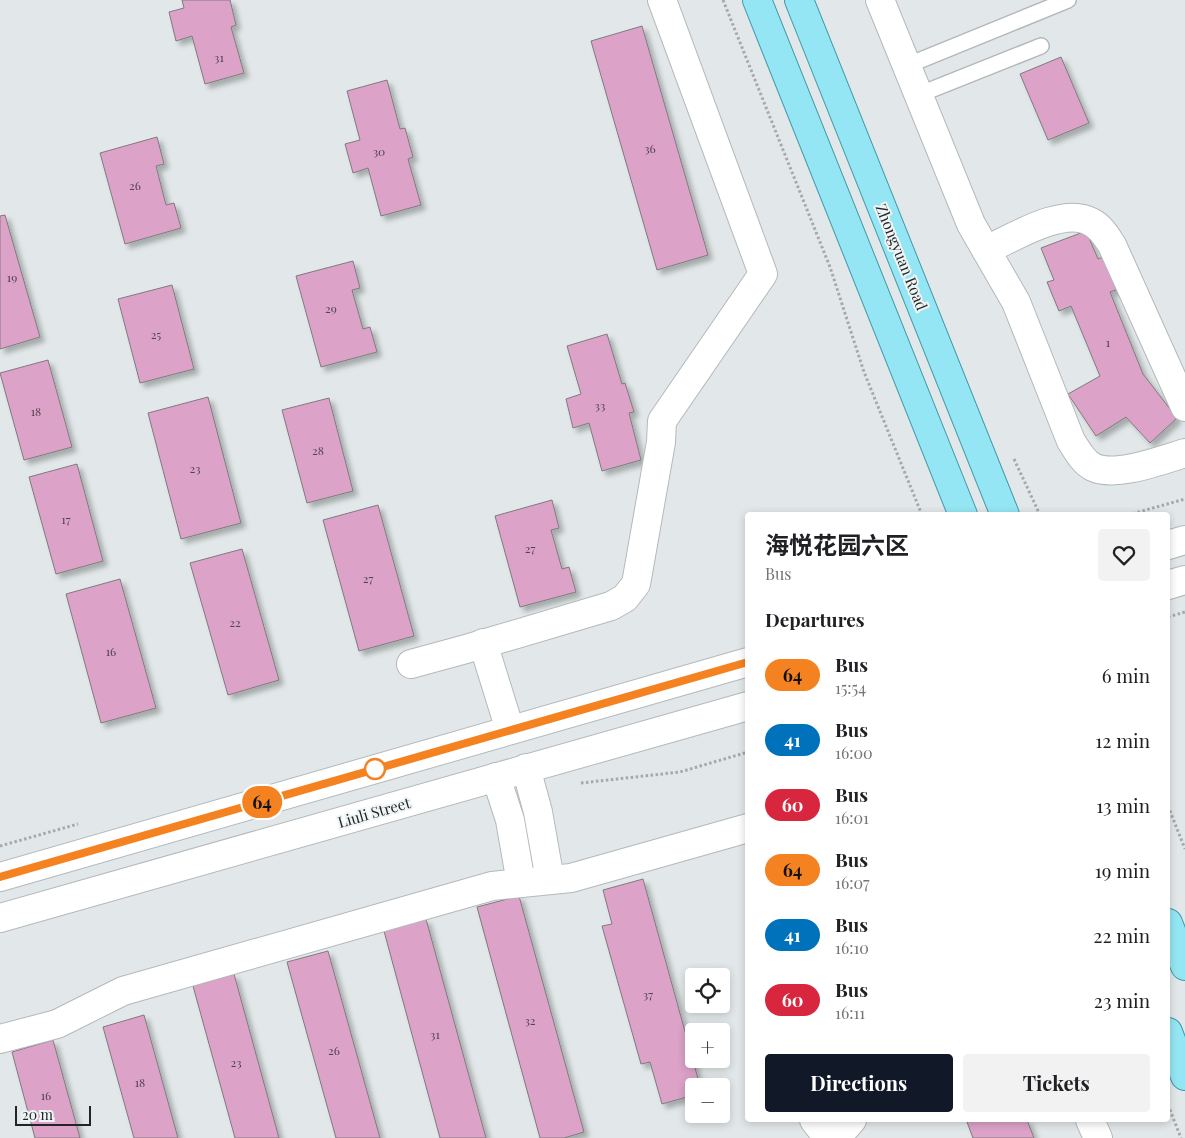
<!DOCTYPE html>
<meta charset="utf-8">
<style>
body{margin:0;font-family:"Playfair Display","Noto Sans SC",serif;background:#f2f2f2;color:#202124;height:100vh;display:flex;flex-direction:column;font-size:19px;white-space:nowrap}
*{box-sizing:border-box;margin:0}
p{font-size:16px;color:#757577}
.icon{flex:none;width:28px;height:28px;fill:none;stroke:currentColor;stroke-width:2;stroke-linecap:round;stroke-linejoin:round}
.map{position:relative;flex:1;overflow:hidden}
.sheet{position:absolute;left:745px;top:512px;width:425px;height:610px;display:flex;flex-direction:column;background:#fff;border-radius:5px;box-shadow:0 2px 8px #0003}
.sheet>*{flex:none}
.badge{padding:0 10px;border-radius:16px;font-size:18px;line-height:32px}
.tools{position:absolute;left:685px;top:968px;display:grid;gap:10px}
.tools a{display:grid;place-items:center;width:45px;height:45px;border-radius:5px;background:#fff;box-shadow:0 2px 8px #0003;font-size:25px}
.scale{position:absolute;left:15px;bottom:12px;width:76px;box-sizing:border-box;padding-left:5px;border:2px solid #232525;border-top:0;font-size:14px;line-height:18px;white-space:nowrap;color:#232525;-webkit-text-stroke:4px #eff5f6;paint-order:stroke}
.map>.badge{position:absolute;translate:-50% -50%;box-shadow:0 0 0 2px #fff}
h2{padding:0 20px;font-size:19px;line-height:45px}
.round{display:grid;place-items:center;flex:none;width:52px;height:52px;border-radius:5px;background:#f2f2f2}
.headline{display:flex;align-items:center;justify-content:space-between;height:85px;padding:0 20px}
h1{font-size:24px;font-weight:700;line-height:38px}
.primary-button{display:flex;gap:10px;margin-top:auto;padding:10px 20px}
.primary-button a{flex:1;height:58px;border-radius:5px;background:#111827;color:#fff;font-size:20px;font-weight:700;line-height:58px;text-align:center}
.primary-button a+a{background:#f2f2f2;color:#202124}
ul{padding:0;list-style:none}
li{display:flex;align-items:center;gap:15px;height:65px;padding:0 20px}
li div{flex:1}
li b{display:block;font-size:19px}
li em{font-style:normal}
li .badge{min-width:55px;font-weight:700;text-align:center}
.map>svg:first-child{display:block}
.building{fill:#dca2c8;stroke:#7e7a7d;filter:url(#shadow)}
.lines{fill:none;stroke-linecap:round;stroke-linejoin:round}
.service-casing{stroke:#b3b9ba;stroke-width:18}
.minor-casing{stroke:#b3b9ba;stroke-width:30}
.secondary-casing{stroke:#b3b9ba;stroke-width:30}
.primary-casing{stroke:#4098a7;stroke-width:30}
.path{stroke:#a4a9a9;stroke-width:3;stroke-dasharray:2.5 2.5;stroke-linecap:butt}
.service{stroke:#fff;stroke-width:15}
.minor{stroke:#fff;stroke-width:28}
.secondary{stroke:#fff;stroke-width:28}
.primary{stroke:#95e6f4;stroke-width:28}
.line-casing{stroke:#fff;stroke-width:11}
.line{stroke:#f58220;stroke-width:8}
.stop-dot{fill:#fff;stroke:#f58220;stroke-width:2.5}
.labels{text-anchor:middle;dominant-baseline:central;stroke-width:4;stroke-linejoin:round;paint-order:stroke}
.number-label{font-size:12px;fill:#51444e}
.street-label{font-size:15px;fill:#232525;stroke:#eff5f6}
</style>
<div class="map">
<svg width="1185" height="1138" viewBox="0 0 1185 1138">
<defs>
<filter id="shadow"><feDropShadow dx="4.5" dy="4.5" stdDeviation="2.5" flood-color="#0004"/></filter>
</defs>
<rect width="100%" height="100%" fill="#e2e8e9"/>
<!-- building -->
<g class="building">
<polygon points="182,0 230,0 236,25 231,27 244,73 205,84 192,36 176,41 169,12 184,8"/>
<polygon points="642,26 708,255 657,270 591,41"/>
<polygon points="1061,57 1089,123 1048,140 1020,74"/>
<polygon points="387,80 400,129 405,128 413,157 408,159 421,205 381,216 368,168 353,173 345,144 360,140 347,91"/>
<polygon points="157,137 164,164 156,166 166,205 174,203 181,228 125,244 100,153"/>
<polygon points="5,215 40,337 0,349 0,216"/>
<polygon points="1086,231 1098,259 1108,255 1121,288 1110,292 1143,374 1177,418 1150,443 1126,417 1096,436 1068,394 1100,376 1071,306 1059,311 1047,282 1054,280 1041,248"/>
<polygon points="353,261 360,288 352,290 363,329 370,327 377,352 321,367 296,276"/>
<polygon points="172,285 194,369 140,383 118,299"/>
<polygon points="607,334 622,384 625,383 634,412 629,413 641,460 602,471 589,423 573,428 566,399 581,394 567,346"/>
<polygon points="48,360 72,447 24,460 0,373"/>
<polygon points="208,397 241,523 181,539 148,413"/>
<polygon points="329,398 353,491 307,503 282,410"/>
<polygon points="77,464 103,561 56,574 29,477"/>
<polygon points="552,500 559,528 551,530 562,569 569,567 576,592 520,607 495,516"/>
<polygon points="378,505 414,636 359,651 323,520"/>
<polygon points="242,549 279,680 228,695 190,563"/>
<polygon points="120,579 156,708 101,723 66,594"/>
<polygon points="643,879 700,1086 694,1086 694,1095 662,1104 650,1062 641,1064 602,926 612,924 603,890"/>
<polygon points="519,896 584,1132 564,1138 540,1138 477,907"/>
<polygon points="426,919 486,1138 440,1138 384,931"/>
<polygon points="328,951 380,1138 336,1138 287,962"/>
<polygon points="234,974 279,1138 235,1138 193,986"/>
<polygon points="144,1015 178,1138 134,1138 103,1027"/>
<polygon points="53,1040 80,1138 35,1138 12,1052"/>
<polygon points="973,1120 1027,1120 1034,1138 973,1138 967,1122"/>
</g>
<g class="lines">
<!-- service casing -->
<g class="service-casing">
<g id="service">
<polyline points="906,66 1068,0"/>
<polyline points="918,95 1041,46"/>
</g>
</g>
<!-- minor casing -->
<g class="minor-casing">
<g id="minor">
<path d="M880,0L971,224L1016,302L1071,441C1077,450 1083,462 1093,467C1115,478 1162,460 1185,453"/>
<path d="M986,250C1013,238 1063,206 1091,222C1101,227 1106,236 1112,245L1185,407"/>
<polyline points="483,643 510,730"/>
<polyline points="411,664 466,649 611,606 625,598 636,584 661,442 662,421 763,274 662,0"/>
<polyline points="526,768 538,812 550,880"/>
<polyline points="496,777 510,820 521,883"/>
<polyline points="0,1039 57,1024 123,991 492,886 571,878 748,828"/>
<polyline points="814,1120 825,1134 833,1138"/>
<polyline points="1090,1120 1098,1138"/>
<polyline points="836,1138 852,1120"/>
</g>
</g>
<!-- secondary casing -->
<g class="secondary-casing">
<g id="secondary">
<polyline points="1168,545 1185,540"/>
<polyline points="1168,585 1185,580"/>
<polyline points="0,877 748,662"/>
<polyline points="0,918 748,706"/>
</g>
</g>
<!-- primary casing -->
<g class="primary-casing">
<g id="primary">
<polyline points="757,0 963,515"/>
<polyline points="799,0 1005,515"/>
<polyline points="1168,923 1185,966"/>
<polyline points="1168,1032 1185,1076"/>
</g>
</g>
<!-- path -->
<g class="path">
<polyline points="723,0 830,267 864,372 922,515"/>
<polyline points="1014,459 1040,515"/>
<polyline points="1128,515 1185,499"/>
<polyline points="1168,617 1185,612"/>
<polyline points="581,783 680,772 748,752"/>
<polyline points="1168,806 1185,849"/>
<polyline points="0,846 78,824"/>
<polyline points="1168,1105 1181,1138"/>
</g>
<!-- service -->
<use href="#service" class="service"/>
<!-- minor -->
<use href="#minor" class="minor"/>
<!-- secondary -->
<use href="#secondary" class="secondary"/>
<!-- primary -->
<use href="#primary" class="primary"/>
</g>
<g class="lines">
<!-- line casing -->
<g class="line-casing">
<polyline id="line" points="0,877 748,662"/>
</g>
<!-- line -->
<use href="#line" class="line"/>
</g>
<!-- markers -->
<circle class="stop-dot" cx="375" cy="769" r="10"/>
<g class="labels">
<!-- number labels -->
<g class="number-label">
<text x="219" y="57">31</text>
<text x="650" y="148">36</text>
<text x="379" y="151">30</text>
<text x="135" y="185">26</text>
<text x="12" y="277">19</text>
<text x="331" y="308">29</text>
<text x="156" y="334">25</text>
<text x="1108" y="342">1</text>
<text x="600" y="405">33</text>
<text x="36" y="411">18</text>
<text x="318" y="450">28</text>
<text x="195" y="468">23</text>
<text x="66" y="519">17</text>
<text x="530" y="548">27</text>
<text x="368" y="578">27</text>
<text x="235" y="622">22</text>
<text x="111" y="651">16</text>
<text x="648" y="994">37</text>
<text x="530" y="1020">32</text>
<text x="435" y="1034">31</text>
<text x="334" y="1050">26</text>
<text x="236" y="1062">23</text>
<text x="140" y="1082">18</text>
<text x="46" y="1095">16</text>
</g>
<!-- street labels -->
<g class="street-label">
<text transform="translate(902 257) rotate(68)">Zhongyuan Road</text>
<text transform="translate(374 812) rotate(-16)">Liuli Street</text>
</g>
</g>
</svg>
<div class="tools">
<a><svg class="icon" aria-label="locate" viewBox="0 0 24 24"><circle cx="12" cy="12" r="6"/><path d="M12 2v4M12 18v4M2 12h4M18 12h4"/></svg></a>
<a>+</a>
<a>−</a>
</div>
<div class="scale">20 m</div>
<b class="badge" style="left:262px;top:802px;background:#f58220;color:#111">64</b>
<section class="sheet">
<div class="headline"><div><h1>海悦花园六区</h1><p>Bus</p></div><a class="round"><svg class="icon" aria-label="heart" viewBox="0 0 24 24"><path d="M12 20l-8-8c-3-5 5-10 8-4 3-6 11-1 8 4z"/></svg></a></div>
<h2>Departures</h2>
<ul>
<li><span class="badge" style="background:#f58220;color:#111">64</span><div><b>Bus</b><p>15:54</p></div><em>6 min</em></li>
<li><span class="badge" style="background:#0072bc;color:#fff">41</span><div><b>Bus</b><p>16:00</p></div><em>12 min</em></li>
<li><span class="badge" style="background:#d7263d;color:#fff">60</span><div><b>Bus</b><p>16:01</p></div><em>13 min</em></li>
<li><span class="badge" style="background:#f58220;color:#111">64</span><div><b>Bus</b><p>16:07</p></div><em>19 min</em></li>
<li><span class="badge" style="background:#0072bc;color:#fff">41</span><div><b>Bus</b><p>16:10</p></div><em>22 min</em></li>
<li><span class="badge" style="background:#d7263d;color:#fff">60</span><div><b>Bus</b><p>16:11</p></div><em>23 min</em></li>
</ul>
<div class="primary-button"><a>Directions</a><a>Tickets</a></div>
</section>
</div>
